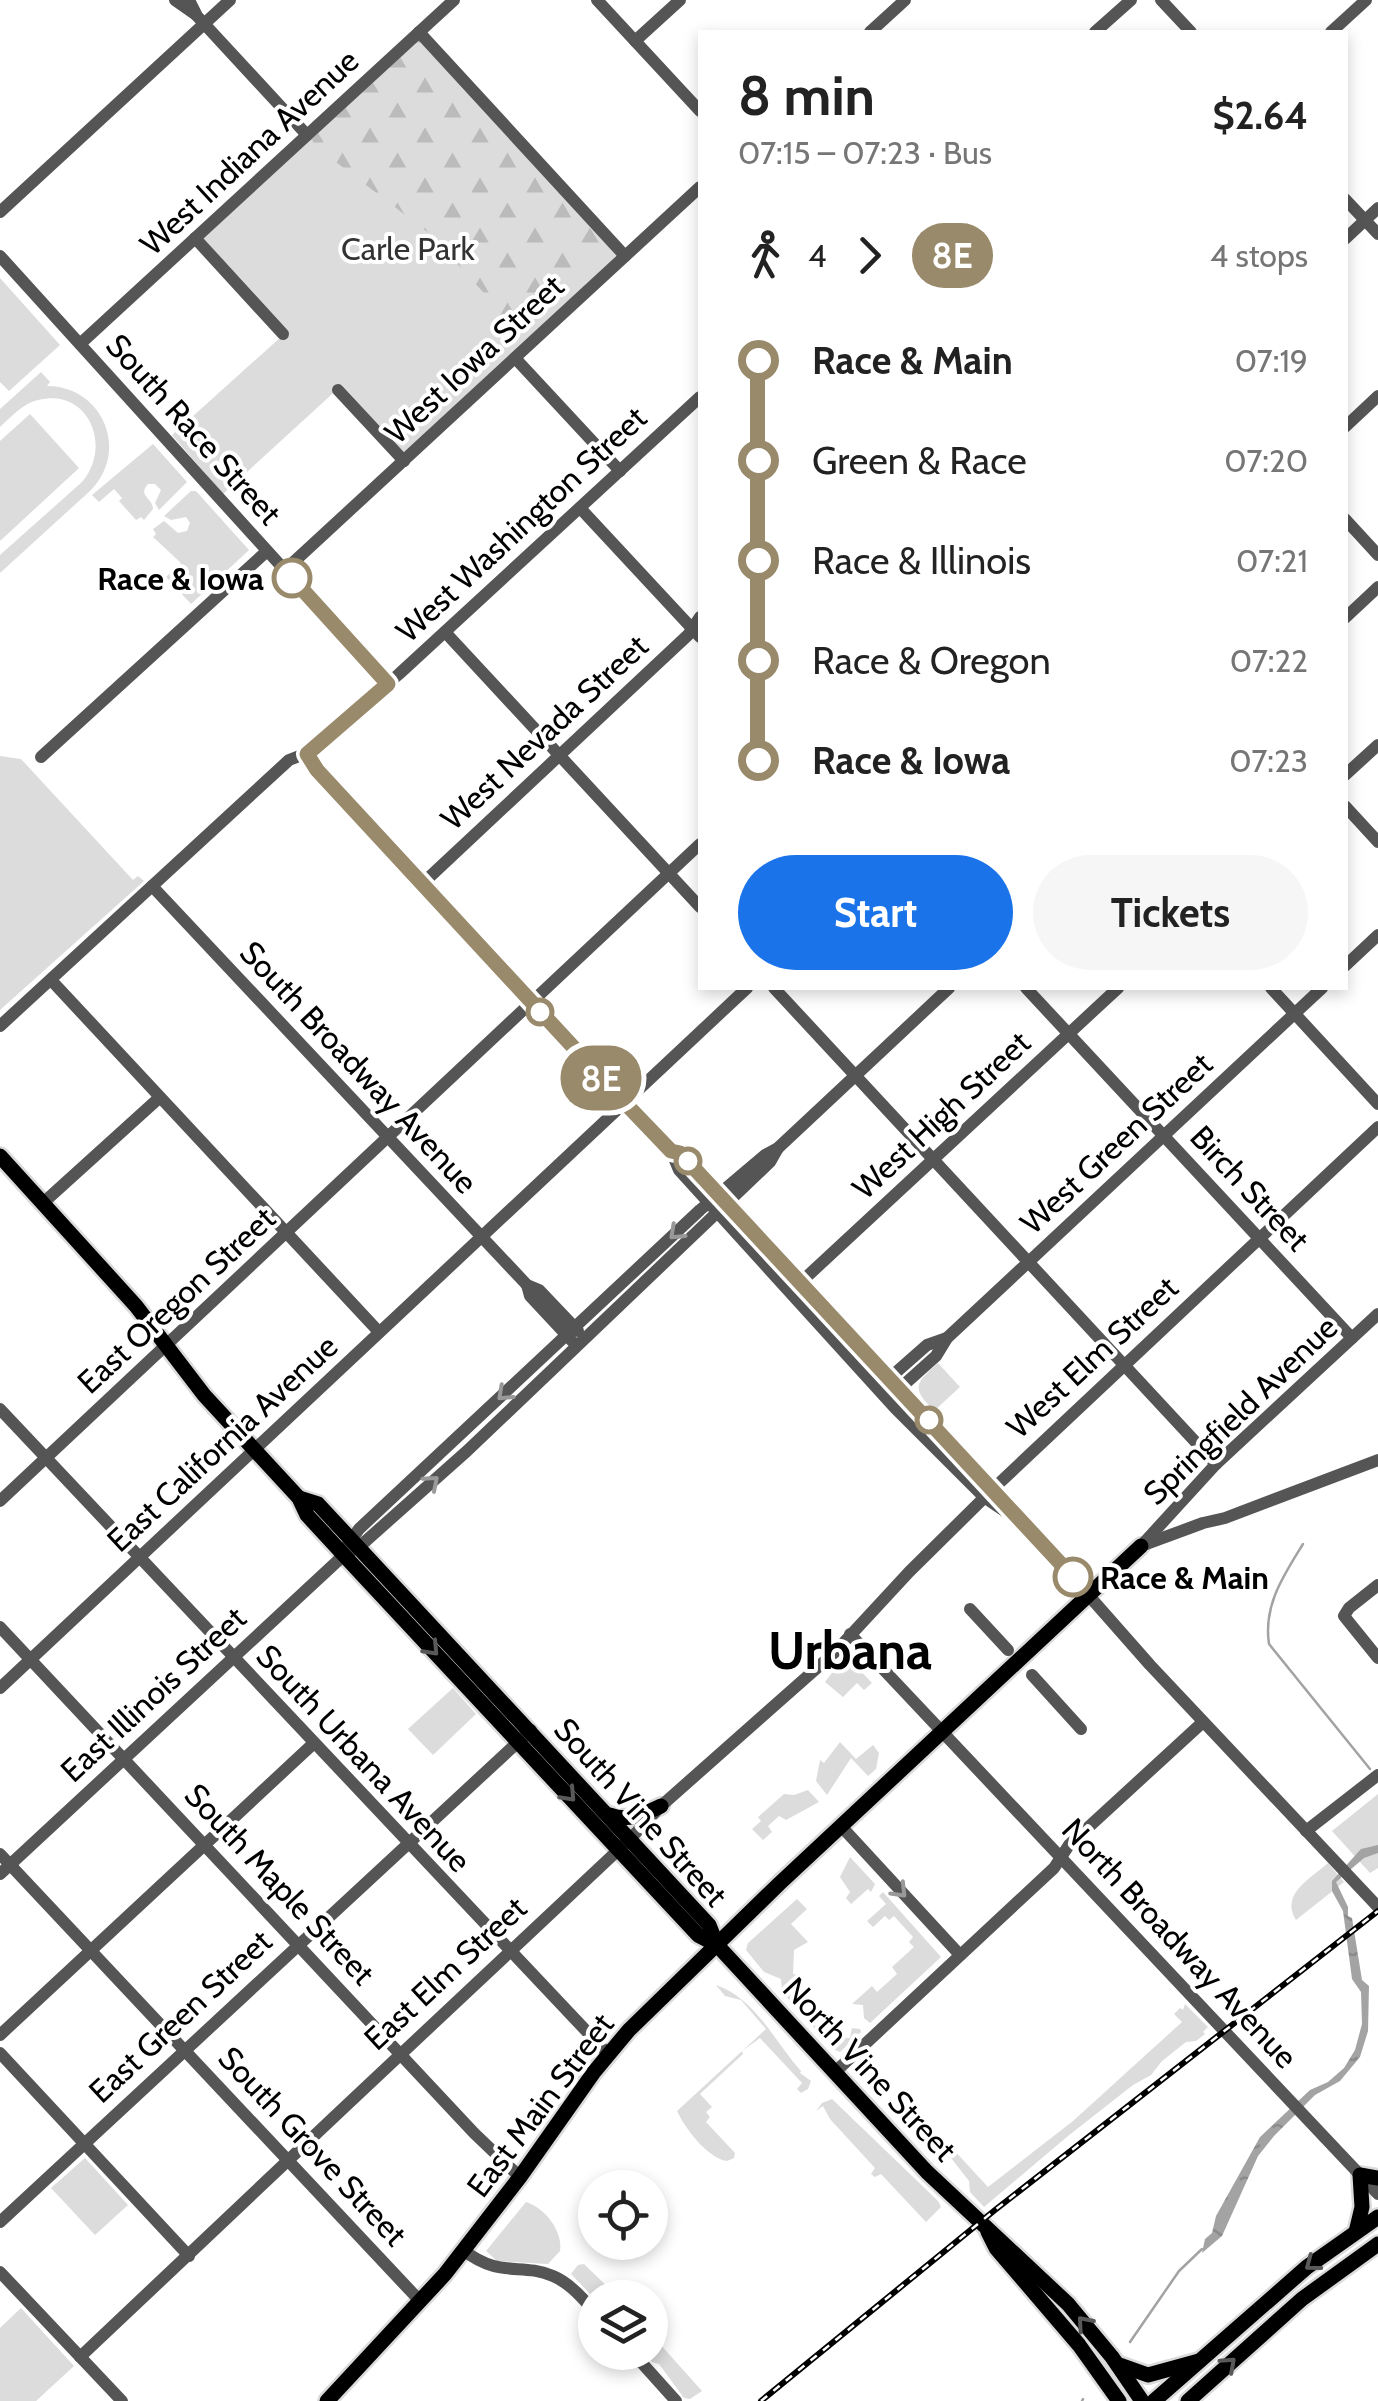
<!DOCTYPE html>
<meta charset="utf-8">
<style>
body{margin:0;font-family:Cabin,sans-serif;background:#f6f6f6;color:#222;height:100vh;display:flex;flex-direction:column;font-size:38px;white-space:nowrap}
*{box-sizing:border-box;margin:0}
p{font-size:32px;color:#767676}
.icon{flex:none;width:55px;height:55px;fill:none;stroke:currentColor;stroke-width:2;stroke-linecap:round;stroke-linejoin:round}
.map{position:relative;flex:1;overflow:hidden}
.side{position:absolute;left:698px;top:30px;width:650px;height:960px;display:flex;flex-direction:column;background:#fff;border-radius:0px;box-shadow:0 5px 15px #0003}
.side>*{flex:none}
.badge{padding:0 20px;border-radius:32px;font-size:35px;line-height:65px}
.tools{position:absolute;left:578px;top:2170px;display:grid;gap:20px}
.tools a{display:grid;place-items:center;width:90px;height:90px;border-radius:50%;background:#fff;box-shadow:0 5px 15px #0003;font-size:50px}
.map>.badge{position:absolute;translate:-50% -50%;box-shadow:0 0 0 5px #fff}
.legs{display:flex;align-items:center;gap:15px;height:110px;padding:0 40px;font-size:32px}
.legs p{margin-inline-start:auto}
.summary{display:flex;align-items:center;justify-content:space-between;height:170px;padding:0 40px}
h1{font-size:55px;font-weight:700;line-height:75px}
.primary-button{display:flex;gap:20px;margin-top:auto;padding:20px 40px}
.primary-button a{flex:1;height:115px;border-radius:60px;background:#1a73e8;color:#fff;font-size:40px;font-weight:700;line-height:115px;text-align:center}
.primary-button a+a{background:#f6f6f6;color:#222}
ul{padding:0 40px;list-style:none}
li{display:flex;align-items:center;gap:35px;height:100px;font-size:38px}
li i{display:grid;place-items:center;width:15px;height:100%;margin:0 12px;background:currentColor}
li i::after{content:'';width:25px;height:25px;margin:-12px;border:8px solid;border-radius:50%;background:#fff}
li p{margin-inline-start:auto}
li:first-child i{background:linear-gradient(#0000 50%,currentColor 0)}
li:last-child i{background:linear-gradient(currentColor 50%,#0000 0)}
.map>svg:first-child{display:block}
.green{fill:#dcdcdc}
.forest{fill:url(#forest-firs)}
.water{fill:url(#water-ripples)}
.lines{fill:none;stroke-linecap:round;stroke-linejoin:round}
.stream{stroke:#a3a3a3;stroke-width:2.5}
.major-casing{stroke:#dbdbdb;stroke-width:20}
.minor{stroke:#555;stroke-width:12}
.major{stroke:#000;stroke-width:15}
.rail-casing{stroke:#000;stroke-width:6}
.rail{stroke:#fff;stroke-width:2.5;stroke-dasharray:8;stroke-linecap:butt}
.oneway{stroke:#999}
.oneway2{stroke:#595959}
.line-1-casing{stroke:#fff;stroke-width:22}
.line-1{stroke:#998a6b;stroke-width:15}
.stop-1-dot{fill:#fff;stroke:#998a6b;stroke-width:5}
.labels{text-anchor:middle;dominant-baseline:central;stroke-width:8;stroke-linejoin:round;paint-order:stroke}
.street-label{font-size:32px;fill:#000;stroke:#fff}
.park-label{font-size:32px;fill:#333;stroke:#fff}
.stop-label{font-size:32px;font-weight:bold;fill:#000;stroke:#fff;text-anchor:end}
.town-label{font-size:52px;font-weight:bold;fill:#000;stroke:#fff}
</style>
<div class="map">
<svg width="1378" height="2401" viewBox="0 0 1378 2401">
<defs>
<pattern id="forest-firs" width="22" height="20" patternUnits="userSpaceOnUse" patternTransform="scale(2.5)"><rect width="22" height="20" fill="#dcdcdc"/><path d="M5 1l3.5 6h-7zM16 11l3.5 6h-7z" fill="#bbb"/></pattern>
<pattern id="water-ripples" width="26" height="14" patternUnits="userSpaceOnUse" patternTransform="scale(2.5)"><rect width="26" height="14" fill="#a3a3a3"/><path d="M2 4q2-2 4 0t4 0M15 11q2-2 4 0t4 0" fill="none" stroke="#8b8b8b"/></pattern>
</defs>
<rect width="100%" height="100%" fill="#fff"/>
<!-- green -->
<g class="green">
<polygon points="419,32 625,256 404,454 342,385 223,494 172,435 283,335 195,238"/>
<polygon points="0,278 60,345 9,391 0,382"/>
<path d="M41,372L50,382L47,386C102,386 130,450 91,490L0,573V555L82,482C113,446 88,387 38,400C22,404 12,416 0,427V409Z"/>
<polygon points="30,414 79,468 0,541 0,441"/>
<path d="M153,444L187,482L159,510L155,503L161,490L155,484H148C137,496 153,498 153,509L144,520L141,517L136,520L119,501L122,498L114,489L99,502L92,495Z"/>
<polygon points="191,491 196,491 249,550 191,604 166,577 181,563 153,537 156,534 153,529 164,521 178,533 187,531 190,523 186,517 171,520 164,516"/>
<polygon points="0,756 21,759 133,880 138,876 144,881 0,1010"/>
<path d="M938,1363L960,1387L934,1411C911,1387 915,1384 938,1363Z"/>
<polygon points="849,1663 855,1665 872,1683 864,1690 857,1683 843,1697 825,1682 834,1670"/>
<polygon points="453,1688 476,1714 433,1755 408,1729"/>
<polygon points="840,1742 856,1759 873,1745 879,1753 876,1769 868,1776 851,1758 827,1795 816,1781 820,1760 824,1763"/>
<polygon points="808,1790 819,1802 786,1820 779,1816 768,1826 772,1832 763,1840 752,1829 761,1821 758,1817 784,1794 794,1795"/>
<polygon points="1378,1794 1378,1868 1370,1873 1332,1831"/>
<polygon points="850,1857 875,1884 871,1892 868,1889 851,1904 846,1898 850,1892 840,1877"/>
<path d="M1328,1863L1344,1882L1296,1920C1280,1894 1310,1879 1328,1863Z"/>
<polygon points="883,1892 941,1957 870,2023 864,2018 863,2005 852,2004 872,1986 877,1992 897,1974 892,1967 914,1947 909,1942 913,1937 894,1916 889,1920 885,1916 873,1927 867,1921 886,1904 879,1896"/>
<polygon points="797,1899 807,1909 791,1924 808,1942 794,1950 793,1974 801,1975 805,2005 800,2010 819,2029 827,2025 828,2037 850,2038 852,2028 860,2029 861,2032 840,2052 833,2049 782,1992 781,1979 764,1972 746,1950 748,1943"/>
<path d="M716,1985C756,1999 774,2041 801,2071L800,2073L811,2081L808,2089L801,2093L797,2089L802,2083L760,2038L742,2051L743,2054L700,2094L712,2107L706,2112L710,2117L706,2122L735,2153L734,2158L727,2161C707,2158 685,2128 677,2111L766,2029L741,2000L725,1996Z"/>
<polygon points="1185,2004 1208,2027 1203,2032 1205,2034 1196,2041 1186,2042 1162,2061 1151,2075 1133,2085 1068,2136 984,2207 970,2192 969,2181 951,2158 933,2153 921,2140 939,2134 988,2187 1073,2121 1182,2022 1174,2014 1180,2008 1183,2010"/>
<polygon points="832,2099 938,2201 941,2207 926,2222 881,2174 875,2177 871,2174 875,2168 830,2119 823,2106 816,2111 822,2103"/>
<polygon points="85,2158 128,2205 95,2235 51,2188"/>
<path d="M526,2202C545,2208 563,2231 560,2251L548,2264L497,2261L486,2251Z"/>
<polygon points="584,2264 618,2297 593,2297 571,2274 578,2265"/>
<polygon points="21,2308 74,2366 36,2401 0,2401 0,2328"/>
<polygon points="650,2333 702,2391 690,2399 684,2398 659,2364 652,2362 644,2353 650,2352"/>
</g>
<!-- forest -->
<polygon class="forest" points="419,40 612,252 513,347 494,304 430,234 315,146 312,139"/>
<!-- water -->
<polygon class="water" points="1378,1845 1378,1853 1364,1858 1336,1882 1348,1907 1348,1916 1352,1918 1362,1980 1369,1986 1368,2031 1360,2057 1340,2081 1315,2095 1274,2136 1258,2156 1222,2236 1202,2253 1205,2239 1212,2233 1216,2216 1260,2137 1310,2090 1328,2082 1344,2068 1355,2050 1362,2024 1361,1992 1352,1979 1343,1911 1332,1891 1332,1881 1361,1849"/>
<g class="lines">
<!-- stream -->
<g class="stream">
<path d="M1303,1544C1284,1575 1263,1605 1269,1644L1370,1769"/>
<polyline points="1130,2342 1179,2271 1202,2249"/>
<polyline points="1082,2401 1083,2399"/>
</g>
<!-- major casing -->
<g class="major-casing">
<g id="major">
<polyline points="0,1156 136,1306 204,1395 299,1498 307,1515 354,1566 698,1935 717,1945 927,2172 1068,2304 1112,2357 1142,2401"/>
<polyline points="299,1498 318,1504 709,1925 717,1945"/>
<path d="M610,1815C629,1822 644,1814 661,1806"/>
<polyline points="988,2232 996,2248 1079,2345 1119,2401"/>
<polyline points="1356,2232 1362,2207 1360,2175 1378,2178"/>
<polyline points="1117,2364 1148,2375 1199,2361"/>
<polyline points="327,2401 445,2274 520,2177 594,2072 629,2030 780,1883 1141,1546"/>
<polyline points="1154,2401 1307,2267 1378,2217"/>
<polyline points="1188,2401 1302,2299 1378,2244"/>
</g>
</g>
<!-- minor -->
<g class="minor">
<polyline points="175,0 195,14"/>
<polyline points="189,0 197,16 307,135"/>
<polyline points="597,0 700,111"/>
<polyline points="1161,0 1191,32"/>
<polyline points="419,32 625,256"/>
<polyline points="870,32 905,0"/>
<polyline points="1095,32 1131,0"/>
<polyline points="1331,32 1366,0"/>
<polyline points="635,41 680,0"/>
<polyline points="1345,199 1378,234"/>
<polyline points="0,212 230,0"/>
<polyline points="195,238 283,334"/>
<polyline points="1345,239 1378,208"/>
<polyline points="0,256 388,684"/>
<polyline points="80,344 454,0"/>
<polyline points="515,358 620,471"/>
<polyline points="338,390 404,461"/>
<polyline points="1345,427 1378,396"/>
<polyline points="580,508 700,637"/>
<polyline points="1345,519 1378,555"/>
<polyline points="285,570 700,187"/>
<polyline points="1345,618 1378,587"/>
<polyline points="445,632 700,907"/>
<polyline points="307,753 317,770 671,1151 680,1153 994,1488 1150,1665 1378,1907"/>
<polyline points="41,757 267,551"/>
<polyline points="1345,775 1378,745"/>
<polyline points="1345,806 1378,842"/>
<polyline points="422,884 688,635 700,617"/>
<polyline points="152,886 527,1285 539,1290 578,1331"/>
<polyline points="1345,966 1378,935"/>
<polyline points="51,980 379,1332"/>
<polyline points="774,988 1216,1464"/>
<polyline points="1026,988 1352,1338"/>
<polyline points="1271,988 1378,1104"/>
<polyline points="0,1026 289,760 307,753 399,674 700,397"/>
<polyline points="671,1151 679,1170 895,1408 984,1497 1009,1514"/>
<polyline points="43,1203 159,1098"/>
<polyline points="801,1282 1118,988"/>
<polyline points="527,1285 530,1296 572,1341"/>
<polyline points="885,1382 927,1345 947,1338"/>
<polyline points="888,1399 936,1356 947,1338 1322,988"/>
<polyline points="0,1409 608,2054"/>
<polyline points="0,1501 700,844"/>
<polyline points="1146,1544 1203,1523 1225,1518 1378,1460"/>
<polyline points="347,1546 359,1529 700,1210 765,1155 778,1148 949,988"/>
<polyline points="1141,1546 1216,1464 1378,1314"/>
<polyline points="1378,1585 1349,1608 1344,1616 1378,1658"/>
<polyline points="970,1609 1008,1650"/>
<polyline points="0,1627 474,2133 520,2177"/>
<polyline points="850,1634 1378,2194"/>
<polyline points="1032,1675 1081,1729"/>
<polyline points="0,1688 747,988"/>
<polyline points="841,1826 960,1955"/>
<polyline points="1306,1831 1378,1775"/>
<polyline points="0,1854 420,2301"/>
<polyline points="0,1874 344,1555 359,1547 467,1451 770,1162 778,1148"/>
<polyline points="0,2035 314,1743"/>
<polyline points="0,2053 189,2256"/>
<polyline points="834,2073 1054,1868 1069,1845 1203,1722"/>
<polyline points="0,2222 531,1730"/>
<path d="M463,2250C501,2279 520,2262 553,2276C570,2283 583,2299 595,2312"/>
<polyline points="0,2272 122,2401"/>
<polyline points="632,2352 676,2401"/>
<path d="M80,2357C263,2183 447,2011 631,1838L661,1806L835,1652L909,1572L994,1488L1378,1127"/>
</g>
<!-- major -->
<use href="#major" class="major"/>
<!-- rail casing -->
<g class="rail-casing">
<polyline id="rail" points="761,2401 995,2210 1378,1911"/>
</g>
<!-- rail -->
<use href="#rail" class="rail"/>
</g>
<!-- one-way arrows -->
<defs><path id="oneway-chevron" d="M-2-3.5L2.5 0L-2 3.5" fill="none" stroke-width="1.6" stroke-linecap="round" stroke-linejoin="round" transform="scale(2.5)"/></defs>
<g class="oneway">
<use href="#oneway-chevron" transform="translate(676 1233) rotate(137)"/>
<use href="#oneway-chevron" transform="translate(504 1394) rotate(137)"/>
<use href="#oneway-chevron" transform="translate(432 1482) rotate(-41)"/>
<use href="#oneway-chevron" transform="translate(900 1891) rotate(46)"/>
</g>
<g class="oneway2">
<use href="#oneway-chevron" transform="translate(432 1649) rotate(47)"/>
<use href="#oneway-chevron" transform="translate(569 1795) rotate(47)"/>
<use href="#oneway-chevron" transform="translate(1312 2264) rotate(143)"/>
<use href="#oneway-chevron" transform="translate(1084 2323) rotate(-131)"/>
<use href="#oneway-chevron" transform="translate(1229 2364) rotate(-42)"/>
</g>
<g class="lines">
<!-- line-1 casing -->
<g class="line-1-casing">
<polyline id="line-1" points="292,578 388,684 307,754 317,770 624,1102 671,1151 680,1153 1073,1577"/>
</g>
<!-- line-1 -->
<use href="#line-1" class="line-1"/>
</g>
<!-- markers -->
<g class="stop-1-dot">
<circle cx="292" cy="578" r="18"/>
<circle cx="540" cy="1012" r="12"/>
<circle cx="688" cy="1161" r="12"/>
<circle cx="929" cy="1420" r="12"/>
<circle cx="1073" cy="1577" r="18"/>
</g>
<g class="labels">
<!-- street labels -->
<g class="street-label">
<text transform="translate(249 152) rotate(-43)">West Indiana Avenue</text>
<text transform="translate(474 359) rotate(-43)">West Iowa Street</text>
<text transform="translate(194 429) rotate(48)">South Race Street</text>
<text transform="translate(521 524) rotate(-43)">West Washington Street</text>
<text transform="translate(544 732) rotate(-43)">West Nevada Street</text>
<text transform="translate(359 1067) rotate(47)">South Broadway Avenue</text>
<text transform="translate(941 1115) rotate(-43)">West High Street</text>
<text transform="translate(1116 1143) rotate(-43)">West Green Street</text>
<text transform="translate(1250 1188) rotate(47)">Birch Street</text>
<text transform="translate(176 1300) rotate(-43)">East Oregon Street</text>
<text transform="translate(1092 1357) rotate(-43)">West Elm Street</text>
<text transform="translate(1240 1410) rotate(-44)">Springfield Avenue</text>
<text transform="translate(222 1443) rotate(-43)">East California Avenue</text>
<text transform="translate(153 1694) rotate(-43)">East Illinois Street</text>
<text transform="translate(364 1758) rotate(47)">South Urbana Avenue</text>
<text transform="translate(641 1812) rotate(48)">South Vine Street</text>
<text transform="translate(280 1884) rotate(47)">South Maple Street</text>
<text transform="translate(1180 1943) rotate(47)">North Broadway Avenue</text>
<text transform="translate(445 1973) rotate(-43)">East Elm Street</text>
<text transform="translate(180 2016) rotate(-43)">East Green Street</text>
<text transform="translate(870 2069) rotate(47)">North Vine Street</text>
<text transform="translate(540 2105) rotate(-53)">East Main Street</text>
<text transform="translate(313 2146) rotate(47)">South Grove Street</text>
</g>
<!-- park labels -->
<g class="park-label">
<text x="408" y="248">Carle Park</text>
</g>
<!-- stop labels -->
<g class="stop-label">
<text x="264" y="578">Race &amp; Iowa</text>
<text x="1100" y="1577" text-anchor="start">Race &amp; Main</text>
</g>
<!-- town labels -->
<g class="town-label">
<text x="850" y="1650">Urbana</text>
</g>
</g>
</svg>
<div class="tools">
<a><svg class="icon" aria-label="locate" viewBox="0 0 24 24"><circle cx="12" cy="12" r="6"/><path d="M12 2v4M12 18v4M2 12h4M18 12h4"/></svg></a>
<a><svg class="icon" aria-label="layers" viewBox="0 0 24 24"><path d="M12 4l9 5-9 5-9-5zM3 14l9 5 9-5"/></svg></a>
</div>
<b class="badge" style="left:601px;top:1078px;background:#998a6b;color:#fff">8E</b>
<section class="side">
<div class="summary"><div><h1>8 min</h1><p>07:15 – 07:23 · Bus</p></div><b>$2.64</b></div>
<div class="legs"><svg class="icon" aria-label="walk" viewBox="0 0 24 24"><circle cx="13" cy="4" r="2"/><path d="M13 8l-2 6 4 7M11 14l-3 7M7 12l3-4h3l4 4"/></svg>4<svg class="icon" aria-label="forward" viewBox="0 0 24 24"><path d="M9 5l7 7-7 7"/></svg><b class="badge" style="background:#998a6b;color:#fff">8E</b><p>4 stops</p></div>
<ul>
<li><i style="color:#998a6b"></i><b>Race &amp; Main</b><p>07:19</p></li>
<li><i style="color:#998a6b"></i><span>Green &amp; Race</span><p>07:20</p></li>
<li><i style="color:#998a6b"></i><span>Race &amp; Illinois</span><p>07:21</p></li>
<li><i style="color:#998a6b"></i><span>Race &amp; Oregon</span><p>07:22</p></li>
<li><i style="color:#998a6b"></i><b>Race &amp; Iowa</b><p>07:23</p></li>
</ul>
<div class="primary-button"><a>Start</a><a>Tickets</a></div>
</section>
</div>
